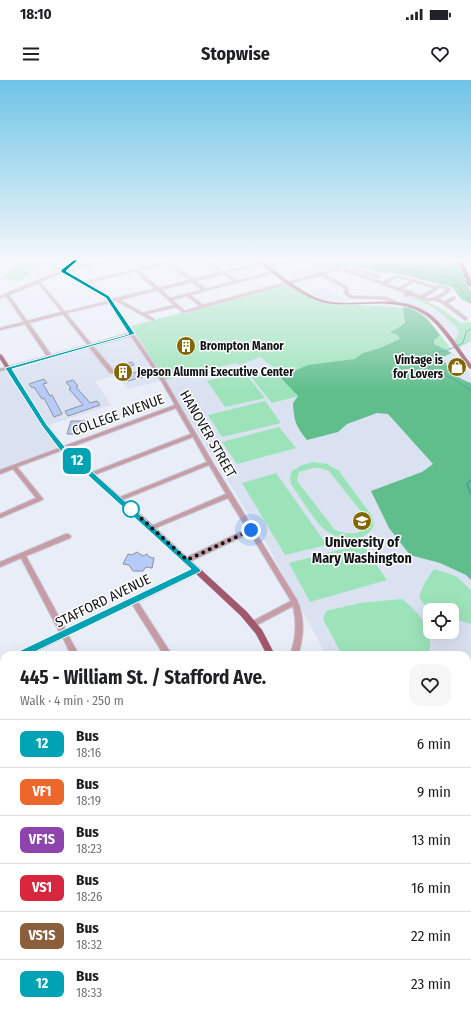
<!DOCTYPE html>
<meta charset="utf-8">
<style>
body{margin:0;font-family:"Fira Sans Condensed",sans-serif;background:#f6f6f6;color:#202124;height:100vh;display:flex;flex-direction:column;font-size:15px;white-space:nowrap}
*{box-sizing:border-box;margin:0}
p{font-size:13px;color:#757577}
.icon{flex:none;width:22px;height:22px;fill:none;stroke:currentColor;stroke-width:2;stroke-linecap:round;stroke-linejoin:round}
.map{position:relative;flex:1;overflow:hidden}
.drawer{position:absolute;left:0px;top:571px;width:471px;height:364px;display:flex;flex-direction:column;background:#fff;border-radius:12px 12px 0 0;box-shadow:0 4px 16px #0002}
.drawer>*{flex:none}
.badge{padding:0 8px;border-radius:6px;font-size:14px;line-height:26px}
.controls{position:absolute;left:423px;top:523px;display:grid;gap:8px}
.controls a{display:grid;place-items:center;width:36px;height:36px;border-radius:8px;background:#fff;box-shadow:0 4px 16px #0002;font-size:20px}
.you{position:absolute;width:20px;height:20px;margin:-10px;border:3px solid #fff;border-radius:50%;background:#1a73e8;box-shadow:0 0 0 6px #1a73e833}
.map>.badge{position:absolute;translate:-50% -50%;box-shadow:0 0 0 2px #fff}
.round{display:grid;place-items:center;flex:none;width:42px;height:42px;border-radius:12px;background:#f6f6f6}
.headline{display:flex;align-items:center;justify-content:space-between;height:68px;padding:0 20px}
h1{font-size:19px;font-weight:700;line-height:30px}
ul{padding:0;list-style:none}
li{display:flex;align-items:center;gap:12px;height:48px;padding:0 20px;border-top:1px solid #e0e0e0}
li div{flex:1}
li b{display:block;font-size:15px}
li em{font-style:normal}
li .badge{min-width:44px;font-weight:700;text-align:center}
.status{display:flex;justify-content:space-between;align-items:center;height:28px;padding:0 20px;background:#fff;direction:ltr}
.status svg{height:11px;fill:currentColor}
header{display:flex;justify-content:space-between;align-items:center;height:52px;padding:0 20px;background:#fff;font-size:18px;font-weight:700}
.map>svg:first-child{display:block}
.built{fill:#dae2f2;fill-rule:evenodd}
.green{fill:#9ce3ba;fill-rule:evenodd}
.forest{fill:#60be8c}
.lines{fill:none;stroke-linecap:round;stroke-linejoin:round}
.stream-far2{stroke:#41a2a6;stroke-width:1}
.stream-far1{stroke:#41a2a6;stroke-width:1.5}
.stream{stroke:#41a2a6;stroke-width:2.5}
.building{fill:#b6cbfa;stroke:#8e919a}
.minor-casing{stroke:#c6cad3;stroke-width:2}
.major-casing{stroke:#c6cad3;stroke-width:1}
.highway-casing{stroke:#c6cad3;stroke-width:1}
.minor{fill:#c79ca7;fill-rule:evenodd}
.major{fill:#a1576c;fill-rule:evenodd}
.highway{fill:#913d58;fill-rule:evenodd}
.line{fill:#00a3b4;stroke:#fff}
.walk{stroke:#111316;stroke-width:4;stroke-dasharray:0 7.2}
.stop-dot{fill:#fff;stroke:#00a3b4;stroke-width:2}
.labels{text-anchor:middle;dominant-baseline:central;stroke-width:3;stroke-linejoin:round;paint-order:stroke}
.far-poi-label{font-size:12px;font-weight:bold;fill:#111316;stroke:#fff;text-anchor:start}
.street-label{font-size:14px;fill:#111316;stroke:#fff}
.poi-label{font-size:14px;font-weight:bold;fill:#111316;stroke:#fff}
</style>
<div class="status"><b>18:10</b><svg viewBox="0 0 49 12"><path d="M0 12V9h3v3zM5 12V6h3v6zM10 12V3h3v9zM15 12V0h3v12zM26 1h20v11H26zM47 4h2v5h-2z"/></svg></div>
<header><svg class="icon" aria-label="menu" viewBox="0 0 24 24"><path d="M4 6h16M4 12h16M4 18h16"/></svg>Stopwise<svg class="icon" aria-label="heart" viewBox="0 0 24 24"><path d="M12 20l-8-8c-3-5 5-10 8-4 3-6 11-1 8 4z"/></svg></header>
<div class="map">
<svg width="471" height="935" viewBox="0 0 471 935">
<rect width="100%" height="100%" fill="#e9edf7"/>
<!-- built -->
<g class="built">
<polygon points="315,184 331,190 300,198 289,193"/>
<polygon points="325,208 337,215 348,222 323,220 309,213"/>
<polygon points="409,216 435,228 443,234 443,237 456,247 459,252 456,259 452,261 426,232 409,225 395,223"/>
<path d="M212,240L287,298L386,327L471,416V592L467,594V575H326L268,466L165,300L128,309L117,295L95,301L111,325L49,345L64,365L0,389V292L137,254ZM430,530H452V552H430Z"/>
<polygon points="452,273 455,273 471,296 471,303 459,299 445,283 442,277"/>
</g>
<!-- green -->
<g class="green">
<polygon points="23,181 41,183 21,201 2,199"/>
<polygon points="290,204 309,217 325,223 410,228 427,238 451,269 435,272 386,327 287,298 260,277 240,285 236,283 165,300 131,246"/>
<polygon points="409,216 414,216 439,227 461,243 471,242 471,261 459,268 452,261 456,259 459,252 456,247 435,228"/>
<polygon points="276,291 298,316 272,323 251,297"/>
<polygon points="244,292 265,318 225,327 207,301"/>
<polygon points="265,321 281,343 222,357 208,335"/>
<polygon points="279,347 296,368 237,384 222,362"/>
<path d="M314,382L327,384L339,391L372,436C375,445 374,448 367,454C355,464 335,458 324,449C315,442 299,415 291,404L290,397L292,391L302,385ZM313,388H320L329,391L366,438C367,457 348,455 335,450L297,401L299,392Z"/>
<polygon points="276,393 327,465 285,475 242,403"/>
<polygon points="362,464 387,500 310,522 289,483"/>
<path d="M434,489L456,496L471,510V544L452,538V530C433,530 430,534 419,517L424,504Z"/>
<path d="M402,519C420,533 434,551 429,575H342L323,539L326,531L360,523Z"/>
</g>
<!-- forest -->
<g class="forest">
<polygon points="317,180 405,180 448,185 447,181 456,182 471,212 471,224 461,219 452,207 399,194 383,192 381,193 352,184 337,189"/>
<path d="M403,227C421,229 430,242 440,255L434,260V264L452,273L443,277C447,290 458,299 471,303V500L466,495L440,483L410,475L389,448L371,411L422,392L433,384L388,334L377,333L347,344L338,352L307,360C296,346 294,342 293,323L298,316L281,298L287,294L308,285L355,279L363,273L380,268L400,259L398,255L390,252L398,248L405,243Z"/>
<polygon points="73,931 123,931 122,935 67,935"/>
<polygon points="203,931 272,931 272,935 194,935"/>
</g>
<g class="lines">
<!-- stream-far2 -->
<g class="stream-far2">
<polyline points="375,180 371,185 373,188 381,189 395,187 444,196 456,202 471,223"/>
<polyline points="471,249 466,252 463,263 448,270 434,273 427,281 430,288 457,301 471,311"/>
</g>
<!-- stream-far1 -->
<polyline class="stream-far1" points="471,400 467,404 471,414"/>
<!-- stream -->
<g class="stream">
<polyline points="467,741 471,742"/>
<polyline points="251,935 258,931"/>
</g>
</g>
<!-- building -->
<g class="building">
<polygon points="132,282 134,285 123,288 128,294 140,291 146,296 128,301 125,297 123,297 116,287"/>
<polygon points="44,299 47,303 43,304 50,316 52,315 62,334 54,337 44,318 42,319 34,307 32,308 29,304"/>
<polygon points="73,300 78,306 76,307 90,323 97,321 100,325 68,336 65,331 83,325 69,309 71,308 66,302"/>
<polygon points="71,341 89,341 89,342 78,346 75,354 67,354"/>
<polygon points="137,472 143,476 147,474 149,477 154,478 152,488 146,487 143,491 133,491 129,485 123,484 128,474 132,475"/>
</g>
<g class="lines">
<!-- minor casing -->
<g class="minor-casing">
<g id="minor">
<path d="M42,180H46L63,190L73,180H76L67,189L105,180H112L66,192L84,202L165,182V180H177L170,182L193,199L221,192L204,180H208L224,192L262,182L264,183L226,193L237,201L274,191L276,192L190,215L203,225L332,190L310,180H315L336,189L348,190L382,202L397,195L413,200L416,199V201L437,207L440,205L451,209L449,212L438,219L445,222L453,217H455V219L447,223L467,238V240H465L442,223L435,220L428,221L414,216H405L404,212L347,192L335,191L324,194L347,207L349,214L352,216L386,217L397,222L394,223L385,219L350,218L345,214L344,208L321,195L184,233L176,227L146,234L154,239V241H153L116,221L112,222L166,302L213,383L297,520C305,538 304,557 298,575H290C296,559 297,543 293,526L255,546L253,547L251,546L250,544L251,542L291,521L250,453L189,482H185L184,480L185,478L247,449L228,418L153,449H149L148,448L149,447L226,414L209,385L122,420H118L117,419L118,418L207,382L193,357L94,395H90L89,394L90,393L191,354L176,328L17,387L43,419L42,420L0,438V434L36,418L13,389L0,394V390L175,325L162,302L131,256L93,266L114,291V293H110L89,267L0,291V289L47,276L25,244L0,250V248L24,242L6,216L0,218V216L60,191ZM167,183L190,200L159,208L138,190ZM135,191L155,209L115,218L111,220C105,212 95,208 87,203ZM63,192C74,199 101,211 108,221L65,232L40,202ZM223,194L234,201L206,209L195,201ZM397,197L411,201L399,208L386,204ZM192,202L202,210L170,218L161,210ZM414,202L434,208L421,216L415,214L413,212L402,209ZM38,203L62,232L27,241L9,215ZM440,207L447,209C440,216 433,220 424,218ZM157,210L174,225L143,233L120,220ZM187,216L200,226L185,231L172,220ZM109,223L129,253L91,264L66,233ZM63,234L88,265L51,275L29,243Z"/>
<polygon points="281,182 282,182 282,184 267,188 265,187"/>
<polygon points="353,187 379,196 380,197 377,198 352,189 352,187"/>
<polygon points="66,454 68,454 71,456 70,458 26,476 66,550 130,519 131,518 134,518 195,488 199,488 200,490 199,492 138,522 172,575 164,575 132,524 68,555 79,575 71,575 63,558 28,575 17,575 19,573 60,553 21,478 0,487 0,482"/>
<polygon points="4,580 4,586 0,588 0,582"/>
<polygon points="0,617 3,618 4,621 4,634 1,632 0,629"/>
<polygon points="4,714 4,722 0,724 0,716"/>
<polygon points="467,836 471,838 471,849 467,847"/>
<polygon points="4,906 4,916 0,917 0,907"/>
<polygon points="333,931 343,931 344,935 334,935"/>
</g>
</g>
<!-- major casing -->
<g class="major-casing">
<g id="major">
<path d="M256,180H261C278,193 305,216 326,221C358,228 394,213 425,231C442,240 459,269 471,284V289L469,288C457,272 439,242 422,233C393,216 357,228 326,223C305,220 273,194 256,180Z"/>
<polygon points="0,274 2,275 47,345 64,367 146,439 247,532 262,550 275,575 267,575 256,554 241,536 142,443 60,369 42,346 0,279"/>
</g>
</g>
<!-- highway casing -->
<g class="highway-casing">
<g id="highway">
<polygon points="457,180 462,180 471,200 471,207 468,205"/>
<polygon points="471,648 471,663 467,665 467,650"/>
<polygon points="471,667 471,682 467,684 467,669"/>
<polygon points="278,931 294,931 292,935 276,935"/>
<polygon points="301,931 317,931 316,935 300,935"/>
</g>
</g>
<!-- minor -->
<use href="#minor" class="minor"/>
<!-- major -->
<use href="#major" class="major"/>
<!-- highway -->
<use href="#highway" class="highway"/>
</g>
<!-- sky -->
<linearGradient id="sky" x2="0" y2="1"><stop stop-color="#6dc5e6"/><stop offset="0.58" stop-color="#f5f7fb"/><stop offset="1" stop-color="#f5f7fb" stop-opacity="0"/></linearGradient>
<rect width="471" height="311" fill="url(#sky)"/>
<!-- line -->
<polygon class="line" points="74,180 78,180 66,191 109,216 135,254 12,289 47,345 65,367 201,490 200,492 20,579 17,578 16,575 17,572 191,489 60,370 42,346 5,288 129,254 106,218 61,192 61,190"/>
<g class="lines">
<!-- walk -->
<polyline class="walk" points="131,429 187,480 251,450"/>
</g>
<!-- icons -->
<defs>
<g id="building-disc" transform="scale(1)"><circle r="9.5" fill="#826700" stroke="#fff"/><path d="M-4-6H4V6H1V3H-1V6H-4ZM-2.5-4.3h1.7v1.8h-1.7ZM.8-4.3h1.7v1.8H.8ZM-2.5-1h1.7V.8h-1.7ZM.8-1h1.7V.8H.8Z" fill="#fff"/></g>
<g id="shop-disc" transform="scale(1)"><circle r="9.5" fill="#826700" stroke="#fff"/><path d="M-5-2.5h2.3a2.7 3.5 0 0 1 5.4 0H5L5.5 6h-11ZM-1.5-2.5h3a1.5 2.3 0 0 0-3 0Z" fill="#fff"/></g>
<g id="university-disc" transform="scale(1)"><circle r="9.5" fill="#826700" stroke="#fff"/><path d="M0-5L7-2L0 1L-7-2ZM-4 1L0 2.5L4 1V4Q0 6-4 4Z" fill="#fff"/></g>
</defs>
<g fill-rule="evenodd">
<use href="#building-disc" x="186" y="266"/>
<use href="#shop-disc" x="457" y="287"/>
<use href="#building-disc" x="123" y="292"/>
<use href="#university-disc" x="362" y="441"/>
</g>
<!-- markers -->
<circle class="stop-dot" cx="131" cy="429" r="8"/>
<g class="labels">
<!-- far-poi labels -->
<g class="far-poi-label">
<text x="200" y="266">Brompton Manor</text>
<text x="443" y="280" text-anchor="end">Vintage is<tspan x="443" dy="14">for Lovers</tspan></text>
<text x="137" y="292">Jepson Alumni Executive Center</text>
</g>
<!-- street labels -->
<g class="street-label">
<text transform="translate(118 335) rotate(-20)">COLLEGE AVENUE</text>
<text transform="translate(208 354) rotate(60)">HANOVER STREET</text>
<text transform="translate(103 521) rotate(-26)">STAFFORD AVENUE</text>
</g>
<!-- poi labels -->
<g class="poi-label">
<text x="362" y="462">University of<tspan x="362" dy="16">Mary Washington</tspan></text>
</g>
</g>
</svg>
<div class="controls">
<a><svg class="icon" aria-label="locate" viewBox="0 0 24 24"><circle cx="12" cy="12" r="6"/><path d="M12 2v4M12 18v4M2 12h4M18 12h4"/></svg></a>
</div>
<div class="you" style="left:251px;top:450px"></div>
<b class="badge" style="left:77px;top:381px;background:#00a3b4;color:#fff">12</b>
<section class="drawer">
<div class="headline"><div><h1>445 - William St. / Stafford Ave.</h1><p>Walk · 4 min · 250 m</p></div><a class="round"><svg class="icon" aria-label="heart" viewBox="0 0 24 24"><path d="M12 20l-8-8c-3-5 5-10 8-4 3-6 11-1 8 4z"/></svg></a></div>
<ul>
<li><span class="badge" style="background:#00a3b4;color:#fff">12</span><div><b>Bus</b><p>18:16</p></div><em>6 min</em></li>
<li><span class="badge" style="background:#ed662c;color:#fff">VF1</span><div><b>Bus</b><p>18:19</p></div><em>9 min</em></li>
<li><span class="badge" style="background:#8e44ad;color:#fff">VF1S</span><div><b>Bus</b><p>18:23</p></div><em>13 min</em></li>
<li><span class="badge" style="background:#d7263d;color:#fff">VS1</span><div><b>Bus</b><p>18:26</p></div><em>16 min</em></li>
<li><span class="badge" style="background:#8b5e3c;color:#fff">VS1S</span><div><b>Bus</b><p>18:32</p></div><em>22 min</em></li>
<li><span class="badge" style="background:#00a3b4;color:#fff">12</span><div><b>Bus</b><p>18:33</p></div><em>23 min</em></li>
</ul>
</section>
</div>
